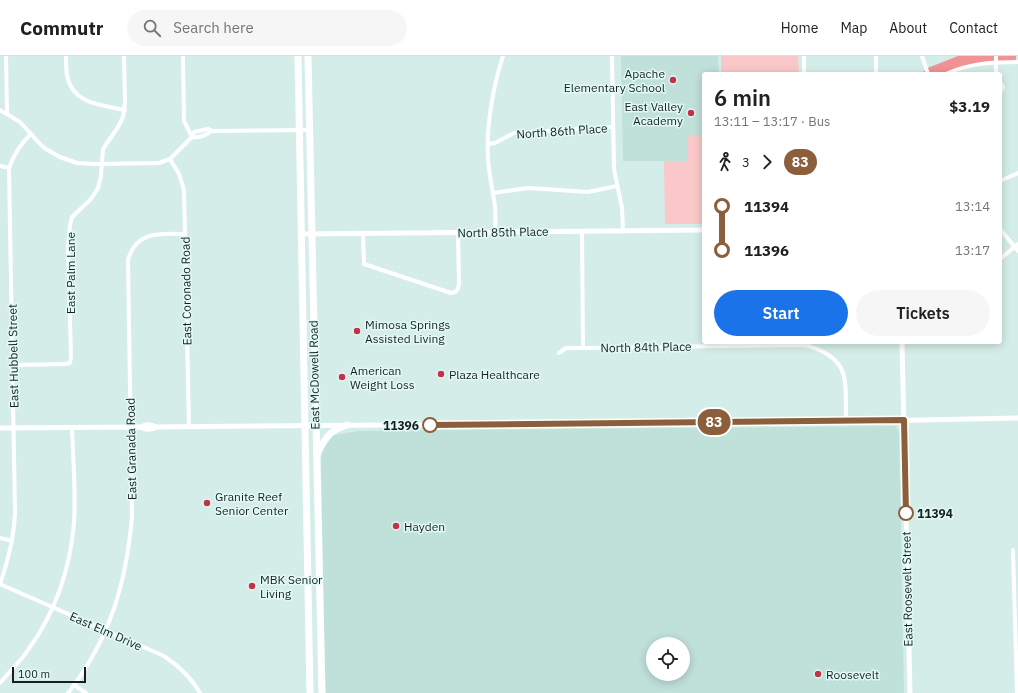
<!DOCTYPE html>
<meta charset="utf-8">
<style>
body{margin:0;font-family:"IBM Plex Sans",sans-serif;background:#f6f6f6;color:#202124;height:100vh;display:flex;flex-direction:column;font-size:15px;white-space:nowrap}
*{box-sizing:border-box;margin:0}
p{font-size:13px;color:#757577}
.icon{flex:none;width:22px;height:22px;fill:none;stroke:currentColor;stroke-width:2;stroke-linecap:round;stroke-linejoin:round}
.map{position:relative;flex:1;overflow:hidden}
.side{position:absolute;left:702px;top:16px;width:300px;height:272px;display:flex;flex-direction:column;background:#fff;border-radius:4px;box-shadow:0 2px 10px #0003}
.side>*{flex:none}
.badge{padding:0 8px;border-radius:13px;font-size:14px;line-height:26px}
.fabs{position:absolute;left:646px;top:581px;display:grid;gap:8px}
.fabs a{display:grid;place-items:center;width:44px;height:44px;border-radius:50%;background:#fff;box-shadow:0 2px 10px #0003;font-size:20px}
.scale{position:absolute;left:12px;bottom:10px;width:74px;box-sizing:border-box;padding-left:4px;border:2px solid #17201e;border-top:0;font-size:11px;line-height:14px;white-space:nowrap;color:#17201e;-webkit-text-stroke:3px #e2faf6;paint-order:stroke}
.map>.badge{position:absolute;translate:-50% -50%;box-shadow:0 0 0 2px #fff}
.legs{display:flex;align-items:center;gap:6px;height:44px;padding:0 12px;font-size:13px}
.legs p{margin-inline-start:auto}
.overview{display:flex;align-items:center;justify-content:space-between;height:68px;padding:0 12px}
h1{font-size:22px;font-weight:600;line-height:30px}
.cta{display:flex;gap:8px;margin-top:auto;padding:8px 12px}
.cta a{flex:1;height:46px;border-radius:24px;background:#1a73e8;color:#fff;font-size:16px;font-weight:600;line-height:46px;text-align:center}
.cta a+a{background:#f6f6f6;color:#202124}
ul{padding:0 12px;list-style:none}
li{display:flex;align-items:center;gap:14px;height:44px;font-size:15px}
li i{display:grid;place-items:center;width:6px;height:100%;margin:0 5px;background:currentColor}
li i::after{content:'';width:10px;height:10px;margin:-5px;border:3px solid;border-radius:50%;background:#fff}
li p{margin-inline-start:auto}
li:first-child i{background:linear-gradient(#0000 50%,currentColor 0)}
li:last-child i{background:linear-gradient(currentColor 50%,#0000 0)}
header{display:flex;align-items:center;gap:24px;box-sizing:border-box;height:56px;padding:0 20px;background:#fff;border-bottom:1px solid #e0e0e0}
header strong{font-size:19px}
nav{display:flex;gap:22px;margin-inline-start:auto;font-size:14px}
.search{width:280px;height:36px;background:#f6f6f6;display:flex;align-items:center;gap:10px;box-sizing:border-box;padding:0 14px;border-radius:22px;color:#757577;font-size:15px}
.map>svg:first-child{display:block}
.built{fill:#c0e0da;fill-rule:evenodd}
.green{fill:#fac8c8}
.water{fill:#f19294}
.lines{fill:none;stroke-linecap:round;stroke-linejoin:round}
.minor{stroke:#fff;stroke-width:4}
.tertiary{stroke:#fff;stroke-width:5}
.primary{stroke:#fff;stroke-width:7}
.line-1-casing{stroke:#fff;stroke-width:9}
.line-1{stroke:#8b5e3c;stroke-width:6}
.poi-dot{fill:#c33346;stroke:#e2faf6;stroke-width:1.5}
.stop-1-dot{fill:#fff;stroke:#8b5e3c;stroke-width:2}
.labels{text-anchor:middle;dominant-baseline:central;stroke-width:3;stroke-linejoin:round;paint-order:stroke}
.poi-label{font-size:12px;fill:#17201e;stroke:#e2faf6;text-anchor:start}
.street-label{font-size:12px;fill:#17201e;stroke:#e2faf6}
.stop-label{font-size:12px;font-weight:bold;fill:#17201e;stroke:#e2faf6;text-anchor:end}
</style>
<header>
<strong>Commutr</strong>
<div class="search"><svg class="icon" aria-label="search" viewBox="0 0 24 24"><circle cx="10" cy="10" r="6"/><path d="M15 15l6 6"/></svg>Search here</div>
<nav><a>Home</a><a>Map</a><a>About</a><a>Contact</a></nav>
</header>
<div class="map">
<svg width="1018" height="637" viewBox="0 0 1018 637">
<rect width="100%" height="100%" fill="#d5ede8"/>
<!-- built -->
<g class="built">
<polygon points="621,0 718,0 719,18 704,18 704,80 688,81 688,105 623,105"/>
<path d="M895,370L899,376L904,637H325L321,405L323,393L333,379L359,375ZM653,588H683V618H653Z"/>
</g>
<!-- green -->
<g class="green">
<polygon points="721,0 798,0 799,18 721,18"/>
<polygon points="688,80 704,80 704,168 665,168 664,105 688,105"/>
</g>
<!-- water -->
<polygon class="water" points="958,0 1016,0 1016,6 975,9 946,18 920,18 926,14 925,13"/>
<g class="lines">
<!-- minor -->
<g class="minor">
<polyline points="6,0 7,57"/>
<path d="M66,0C66,6 66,13 67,19C72,48 101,49 125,54"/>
<polyline points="183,0 184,65 192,81"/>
<polyline points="612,0 614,113 622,152 623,175"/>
<polyline points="876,0 876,18"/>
<polyline points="922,0 928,18"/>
<polyline points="996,0 996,18"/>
<polyline points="804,18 804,0"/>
<path d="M946,18C969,7 994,6 1018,6"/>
<polyline points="1000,25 1003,31 1000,37"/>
<polyline points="0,54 20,66 41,89 46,93 60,101 77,107 95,108 159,107 170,103 192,81 194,76 208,73 213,75 310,74"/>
<path d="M192,81C198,82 206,80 211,75"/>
<polyline points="488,88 495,87 514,77 613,71"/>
<polyline points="170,103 179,118 184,134 189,371"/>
<polyline points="0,110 9,112"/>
<polyline points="1000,125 1018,117"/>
<polyline points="493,137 528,132 588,136 617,130"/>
<polyline points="1000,173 1018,195"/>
<polyline points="582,175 583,292"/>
<path d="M495,176C495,168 496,160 495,151C493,135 489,119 488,103C486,70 493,31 503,0"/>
<path d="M363,178L364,208L451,237C457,236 458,234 459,228L458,176"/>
<polyline points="1000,203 1018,188"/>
<path d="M559,297L566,292H583L805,289C852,302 845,324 846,365"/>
<polyline points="13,309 65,308 70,307 71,301 68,192 70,169 72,161 91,143 98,132 101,120 103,93 118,71 123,61 125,47 124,0"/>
<polyline points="0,482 12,485"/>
<polyline points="1013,494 1017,637"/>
<path d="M0,528C8,505 14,482 15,457L9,112C14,98 20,88 31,78"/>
<path d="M0,528L164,600C179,610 191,621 200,637"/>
<path d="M0,627C9,616 20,606 28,594C55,557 70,513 74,467C76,435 73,403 72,372"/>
<polyline points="74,629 86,637"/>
<path d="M68,637C110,583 126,528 132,461L128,204C136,174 160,178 184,178"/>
</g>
<!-- tertiary -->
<g class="tertiary">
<polyline points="301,178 704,174"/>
<polyline points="902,286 910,637"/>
<path d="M141,371C146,368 151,368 156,371"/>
<path d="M0,372L141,371C146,374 151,374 156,371L258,370L873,365L1018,362"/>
</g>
<!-- primary -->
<g class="primary">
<polyline points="298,0 310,637"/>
<polyline points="308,0 322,637"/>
<path d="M317,398C325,382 330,374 347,369"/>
</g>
</g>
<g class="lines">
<!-- line-1 casing -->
<g class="line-1-casing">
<polyline id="line-1" points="430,369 904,364 906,457"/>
</g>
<!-- line-1 -->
<use href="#line-1" class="line-1"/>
</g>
<!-- markers -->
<g class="poi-dot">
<circle cx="673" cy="24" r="4"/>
<circle cx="691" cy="57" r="4"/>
<circle cx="357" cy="275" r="4"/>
<circle cx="441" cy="318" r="4"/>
<circle cx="342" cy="321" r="4"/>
<circle cx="207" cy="447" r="4"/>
<circle cx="396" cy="470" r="4"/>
<circle cx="252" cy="530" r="4"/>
<circle cx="818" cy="618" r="4"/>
</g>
<g class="stop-1-dot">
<circle cx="430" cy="369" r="7"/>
<circle cx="906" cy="457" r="7"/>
</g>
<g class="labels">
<!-- poi labels -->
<g class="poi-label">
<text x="665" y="17" text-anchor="end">Apache<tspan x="665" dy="14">Elementary School</tspan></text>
<text x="683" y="50" text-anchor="end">East Valley<tspan x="683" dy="14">Academy</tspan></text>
<text x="365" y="268">Mimosa Springs<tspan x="365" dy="14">Assisted Living</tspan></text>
<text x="350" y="314">American<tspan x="350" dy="14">Weight Loss</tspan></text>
<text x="449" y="318">Plaza Healthcare</text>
<text x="215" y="440">Granite Reef<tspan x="215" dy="14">Senior Center</tspan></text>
<text x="404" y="470">Hayden</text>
<text x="260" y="523">MBK Senior<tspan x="260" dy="14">Living</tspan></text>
<text x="826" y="618">Roosevelt</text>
</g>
<!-- street labels -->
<g class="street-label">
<text transform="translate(562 75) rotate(-4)">North 86th Place</text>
<text transform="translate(503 176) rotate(-1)">North 85th Place</text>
<text transform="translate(70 217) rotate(-90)">East Palm Lane</text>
<text transform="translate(186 235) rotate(-91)">East Coronado Road</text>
<text transform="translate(646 291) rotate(-1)">North 84th Place</text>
<text transform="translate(13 300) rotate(-91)">East Hubbell Street</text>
<text transform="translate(314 319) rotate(-91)">East McDowell Road</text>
<text transform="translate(131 393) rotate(-91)">East Granada Road</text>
<text transform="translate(907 533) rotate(-91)">East Roosevelt Street</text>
<text transform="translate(106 575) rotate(24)">East Elm Drive</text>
</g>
<!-- stop labels -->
<g class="stop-label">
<text x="419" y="369">11396</text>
<text x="917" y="457" text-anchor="start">11394</text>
</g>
</g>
</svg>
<div class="fabs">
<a><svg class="icon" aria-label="locate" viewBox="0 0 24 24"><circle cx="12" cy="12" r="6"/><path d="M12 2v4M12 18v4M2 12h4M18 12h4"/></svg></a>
</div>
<div class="scale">100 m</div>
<b class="badge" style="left:714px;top:366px;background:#8b5e3c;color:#fff">83</b>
<section class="side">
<div class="overview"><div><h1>6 min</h1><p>13:11 – 13:17 · Bus</p></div><b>$3.19</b></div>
<div class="legs"><svg class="icon" aria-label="walk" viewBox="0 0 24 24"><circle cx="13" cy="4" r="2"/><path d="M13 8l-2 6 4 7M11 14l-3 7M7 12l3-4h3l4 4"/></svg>3<svg class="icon" aria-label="forward" viewBox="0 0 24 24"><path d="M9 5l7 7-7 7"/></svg><b class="badge" style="background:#8b5e3c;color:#fff">83</b></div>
<ul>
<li><i style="color:#8b5e3c"></i><b>11394</b><p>13:14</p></li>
<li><i style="color:#8b5e3c"></i><b>11396</b><p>13:17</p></li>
</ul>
<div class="cta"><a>Start</a><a>Tickets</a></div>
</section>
</div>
